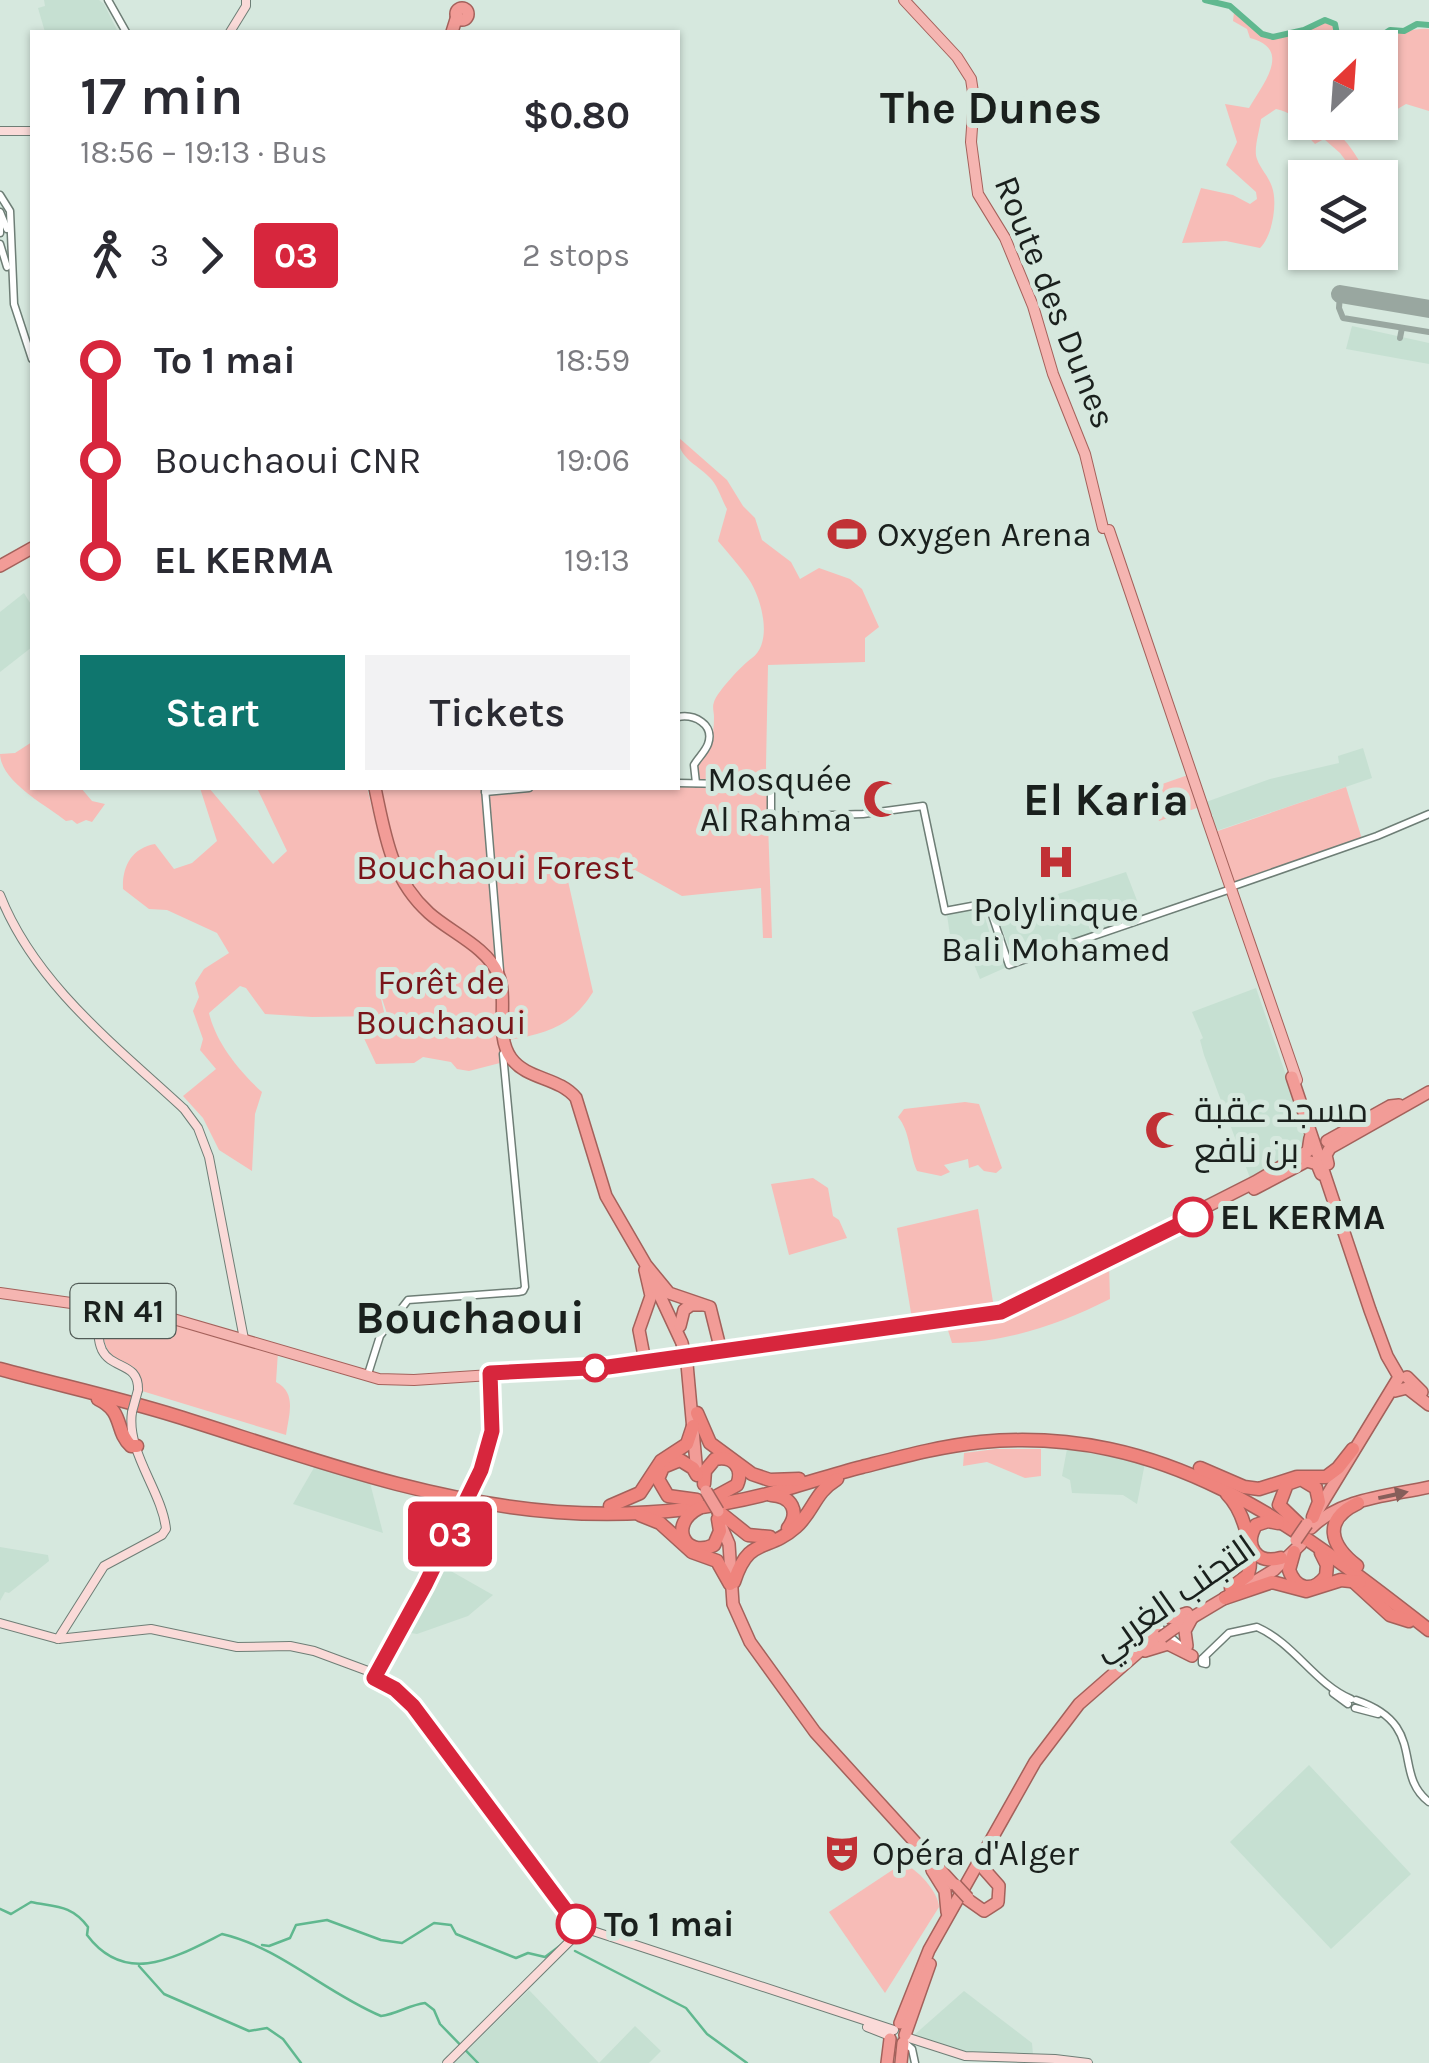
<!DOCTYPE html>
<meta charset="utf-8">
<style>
body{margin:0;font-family:Karla,Cairo,sans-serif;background:#f2f2f3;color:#2b2b33;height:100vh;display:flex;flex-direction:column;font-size:38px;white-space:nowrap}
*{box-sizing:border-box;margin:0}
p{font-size:32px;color:#7c7c81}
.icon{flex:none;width:55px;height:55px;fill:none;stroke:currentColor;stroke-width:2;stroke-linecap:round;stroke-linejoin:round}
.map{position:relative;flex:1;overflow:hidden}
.details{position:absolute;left:30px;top:30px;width:650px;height:760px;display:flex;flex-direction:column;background:#fff;border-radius:0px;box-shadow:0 2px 8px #0004}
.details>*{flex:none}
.badge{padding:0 20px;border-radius:8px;font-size:35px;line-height:65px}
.needle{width:65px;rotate:25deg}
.buttons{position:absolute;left:1288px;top:30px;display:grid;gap:20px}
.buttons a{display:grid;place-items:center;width:110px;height:110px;border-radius:0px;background:#fff;box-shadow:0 2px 8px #0004;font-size:50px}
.map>.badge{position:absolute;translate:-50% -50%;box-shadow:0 0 0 5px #fff}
.legs{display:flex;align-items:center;gap:15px;height:110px;padding:0 50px;font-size:32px}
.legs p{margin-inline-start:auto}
.overview{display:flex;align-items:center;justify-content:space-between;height:170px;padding:0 50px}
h1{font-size:55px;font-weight:600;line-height:75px}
.primary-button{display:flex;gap:20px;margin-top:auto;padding:20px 50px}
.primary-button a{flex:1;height:115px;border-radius:0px;background:#0f766e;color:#fff;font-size:40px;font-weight:600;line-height:115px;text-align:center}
.primary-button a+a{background:#f2f2f3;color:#2b2b33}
ul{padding:0 50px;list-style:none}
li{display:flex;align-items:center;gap:35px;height:100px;font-size:38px}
li i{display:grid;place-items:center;width:15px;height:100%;margin:0 12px;background:currentColor}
li i::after{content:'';width:25px;height:25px;margin:-12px;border:8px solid;border-radius:50%;background:#fff}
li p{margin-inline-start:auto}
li:first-child i{background:linear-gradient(#0000 50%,currentColor 0)}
li:last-child i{background:linear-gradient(currentColor 50%,#0000 0)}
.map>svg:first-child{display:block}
.built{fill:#c6e0d2}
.green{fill:#f7bcb7}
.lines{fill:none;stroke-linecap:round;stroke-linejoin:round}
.stream{stroke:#60b88f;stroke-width:2.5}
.river{stroke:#60b88f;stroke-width:6}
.taxiway{stroke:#99a7a0;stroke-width:6}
.runway{stroke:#99a7a0;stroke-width:18}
.trunk-tunnel{stroke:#b0c0b7;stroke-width:11;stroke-dasharray:11 5.5;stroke-linecap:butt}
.tertiary-casing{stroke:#6e7e76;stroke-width:9}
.secondary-casing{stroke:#6e7e76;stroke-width:10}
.primary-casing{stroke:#a4615b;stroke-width:12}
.trunk-casing{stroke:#a4615b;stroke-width:14}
.motorway-casing{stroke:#a4615b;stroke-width:15}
.tertiary{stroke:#fff;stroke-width:6}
.secondary{stroke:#fadad8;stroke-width:8}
.primary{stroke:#f5b5b1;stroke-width:10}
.trunk{stroke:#f29c97;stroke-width:11}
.motorway{stroke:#ef847d;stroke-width:12}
.secondary-bridge-casing{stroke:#6e7e76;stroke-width:10;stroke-linecap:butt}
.trunk-bridge-casing{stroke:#a4615b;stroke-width:14;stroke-linecap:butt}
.secondary-bridge{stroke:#fadad8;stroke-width:8}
.trunk-bridge{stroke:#f29c97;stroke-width:11}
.oneway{fill:#865e5a}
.line-1-casing{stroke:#fff;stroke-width:22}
.line-1{stroke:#d7263d;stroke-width:15}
.stop-1-dot{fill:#fff;stroke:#d7263d;stroke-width:5}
.labels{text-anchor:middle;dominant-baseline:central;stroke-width:10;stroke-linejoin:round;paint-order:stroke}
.shield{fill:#d6e8de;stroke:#525c57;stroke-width:2.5}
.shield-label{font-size:32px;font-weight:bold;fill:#1a201d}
.street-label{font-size:35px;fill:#1a201d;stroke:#d6e8de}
.poi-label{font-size:35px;fill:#1a201d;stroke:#d6e8de;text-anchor:start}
.park-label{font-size:35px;fill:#7a1419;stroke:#d6e8de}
.stop-label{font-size:35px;font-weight:bold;fill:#1a201d;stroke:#d6e8de;text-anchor:start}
.district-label{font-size:45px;font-weight:bold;fill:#1a201d;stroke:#d6e8de}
</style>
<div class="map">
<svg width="1429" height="2063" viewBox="0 0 1429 2063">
<rect width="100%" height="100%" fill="#d6e8de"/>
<!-- built -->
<g class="built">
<polygon points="44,0 99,0 104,4 118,32 45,32 38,8 45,6"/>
<polygon points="1352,326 1429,343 1429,364 1346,349"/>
<polygon points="24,593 32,606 32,647 0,672 0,612"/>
<polygon points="1363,748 1372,778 1216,831 1206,802 1270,779 1339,763 1338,756"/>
<polygon points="1126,872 1143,916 1014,959 996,914"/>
<polygon points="982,908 993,943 1000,948 1007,967 980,979 971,957 988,951 986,948 954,962 947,915"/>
<polygon points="1256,988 1309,1142 1308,1149 1250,1178 1204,1055 1200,1040 1203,1038 1192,1012"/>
<polygon points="1067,1449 1145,1463 1137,1504 1123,1495 1072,1493 1070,1480 1062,1476"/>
<polygon points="315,1466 370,1483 383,1533 293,1504"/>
<polygon points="0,1547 48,1555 49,1561 9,1593 5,1592 0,1601"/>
<polygon points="442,1566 493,1595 468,1616 417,1634 405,1632"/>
<polygon points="1309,1765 1411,1874 1331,1949 1230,1842"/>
<polygon points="529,1990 599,2063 635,2026 661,2051 649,2063 454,2063"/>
<polygon points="964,1991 1032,2043 1033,2055 966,2054 913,2036"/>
</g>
<!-- green -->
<g class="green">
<path d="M1234,12C1269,44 1283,42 1325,21L1334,27L1333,34C1353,59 1401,25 1429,29V111L1406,104L1389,114L1380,113V48H1305V95L1300,102L1305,122C1340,122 1353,151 1369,177H1358L1340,153L1324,139L1315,144C1299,128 1304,116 1276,109L1261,119C1260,129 1253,150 1257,159C1260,168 1269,177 1272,187C1278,203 1272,237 1260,248L1226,241L1182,243L1201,188L1233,195L1250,204L1257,199L1256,192L1226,165L1237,142L1225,104L1249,108C1263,84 1293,49 1250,38L1247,29L1233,21Z"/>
<path d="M678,437L727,480L743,506L755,518L762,540L791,562L800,579L819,568L850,579L862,589L879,627L865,638V662L768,665L766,766L772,938H763L761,888L682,896L635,870L568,881L593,992C572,1026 548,1033 509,1040L504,978L425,906L391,852L381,788H483L484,794L552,788L697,786V767C710,750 714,739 714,717C714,712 712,707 714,702C717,692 742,665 752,658C774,642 761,596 748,578C739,565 728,553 718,541L727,509C722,500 718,487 712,480C699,465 678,459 678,437Z"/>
<path d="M32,742V788H81L92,801L105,804L92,822L86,820L77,824L72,820L66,821C46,805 1,782 0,754L15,753Z"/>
<polygon points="1188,775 1197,808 1159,821 1148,789"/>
<polygon points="1346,787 1362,839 1232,883 1215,832"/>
<path d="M200,788H209L273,864L287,851L257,788H367C379,835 387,884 426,918C443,934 481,952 492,971C503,991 499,1040 500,1063L469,1071L457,1069L451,1062L423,1057L414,1063L376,1064L355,1019L388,1017L378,986L385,1016L312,1017L265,1014L246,988L240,986L209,1013C216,1043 240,1072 262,1092L255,1114L252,1171L219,1150L203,1118L183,1096L216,1069L200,1050L203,1039L193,1011L199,997L195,983L204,969L229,953L217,933L167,910L149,909L123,889C122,866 132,848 155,844L174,869L192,863L217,841Z"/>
<path d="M965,1102L979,1104L1002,1168L996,1173L984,1171L978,1165L969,1168L968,1159L944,1165L950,1172L941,1176L917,1171C909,1153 910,1131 898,1117L904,1109Z"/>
<polygon points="813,1178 828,1188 833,1216 839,1220 847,1238 789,1255 771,1184"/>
<polygon points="978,1209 994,1308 912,1319 897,1228"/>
<path d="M1109,1263L1110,1299C1060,1324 1009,1342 952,1343L946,1324L1001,1318Z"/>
<path d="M103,1311L163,1319L278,1352L276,1382C297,1393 289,1414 286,1435L142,1391L135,1368C102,1353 103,1347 103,1311Z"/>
<polygon points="996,1449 1041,1449 1041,1476 1025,1478 987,1462 963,1466 964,1453"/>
<path d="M903,1863C917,1869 938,1891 939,1907L885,1993L829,1912Z"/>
</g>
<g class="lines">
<!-- stream -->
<g class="stream">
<path d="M0,1909L11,1914L31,1902C54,1907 71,1904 88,1927L87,1935C126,1987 176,1957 222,1934C279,1947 326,1993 381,2016C397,2014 409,2005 425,2003L434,2010L440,2024L478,2063"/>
<polyline points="262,1945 269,1946 290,1938 296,1925 327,1920 381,1940 402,1943 434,1923 451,1925 456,1934 516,1958 528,1953 545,1957 561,1945"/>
<polyline points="575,1951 686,2008 707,2034 747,2063"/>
<polyline points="139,1966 164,1994 249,2031 267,2028 283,2039 301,2063"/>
</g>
<!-- river -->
<polyline class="river" points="1205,0 1230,6 1262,34 1273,37 1304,30 1325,20 1335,24 1337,34 1351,43 1381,36 1390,30 1404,31 1417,24 1429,25"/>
<!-- taxiway -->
<g class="taxiway">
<polyline points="1340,294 1339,308 1343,318 1429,332"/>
<polyline points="1400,338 1402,328"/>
</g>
<!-- runway -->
<polyline class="runway" points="1340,294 1429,309"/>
<!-- trunk-tunnel -->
<polyline class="trunk-tunnel" points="895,2048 900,2023"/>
<!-- tertiary casing -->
<g class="tertiary-casing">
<g id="tertiary">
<polyline points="108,0 126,32"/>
<polyline points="0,195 10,211 14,304 32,359"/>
<polyline points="0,212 7,229"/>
<polyline points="0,222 0,233"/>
<polyline points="0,244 7,267"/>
<path d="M678,717C694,714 715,724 708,744C705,752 698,758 694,765L696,783"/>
<polyline points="678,783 771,785 771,817 863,814 923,806 945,911 988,903 1009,965 1228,890"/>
<polyline points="485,788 500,971"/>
<polyline points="485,792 529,788"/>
<polyline points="1231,887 1377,836 1429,814"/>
<polyline points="368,1374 380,1336 408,1300 518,1292 523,1291 525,1287 503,1054"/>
<polyline points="1152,1621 1181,1646"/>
<path d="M1203,1658L1229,1633L1257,1627C1295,1644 1314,1683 1351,1699"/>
<polygon points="1202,1659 1206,1659 1206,1664 1202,1663"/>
<polyline points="1333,1693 1348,1704"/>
<path d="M1356,1700C1429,1725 1391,1773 1429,1802"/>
<polyline points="1355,1708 1378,1714"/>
<polyline points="905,2043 912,2049 915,2063"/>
</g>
</g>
<!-- secondary casing -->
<g class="secondary-casing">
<g id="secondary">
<polyline points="230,32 246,6 246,0"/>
<polyline points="0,131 32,131"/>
<path d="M0,895C35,984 116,1046 184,1109L198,1128L209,1157L244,1339"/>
<path d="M99,1308C99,1321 96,1337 102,1350C112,1370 139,1362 138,1390"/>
<path d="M473,1486C492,1449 494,1414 490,1373"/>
<polyline points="0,1623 58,1639 151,1629 237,1647 290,1646 314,1651 368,1671"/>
<path d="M58,1639L104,1566L162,1535L166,1529C162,1491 126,1452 132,1412"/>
<polyline points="379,1671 462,1509"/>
<polyline points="374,1677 395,1689 413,1706 581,1930 447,2063"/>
<polyline points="578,1924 589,1929 586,1935"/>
<polyline points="590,1930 894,2030"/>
<polyline points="867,2027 890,2036"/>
<polyline points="906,2037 965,2056 1055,2059 1088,2063"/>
</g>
</g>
<!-- primary casing -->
<g class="primary-casing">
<g id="primary">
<polyline points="904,0 957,57 971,79 974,99 971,142 978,194 1005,238 1033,306 1053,374 1085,454 1103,528"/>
<polyline points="1109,530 1206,816"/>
<polyline points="1207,819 1297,1080"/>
<polyline points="0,1293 163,1316 379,1379 414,1380 570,1370 645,1361"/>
</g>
</g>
<!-- trunk casing -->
<g class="trunk-casing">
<g id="trunk">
<circle cx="462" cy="14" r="6"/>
<polyline points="452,32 457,16"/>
<polyline points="0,566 32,548"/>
<path d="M375,788C385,835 391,879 429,913C450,932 487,947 498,974C509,1000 494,1034 511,1058C527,1080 559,1077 576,1098L606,1196L646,1265L669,1293L710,1307L720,1347"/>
<polyline points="1292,1077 1370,1310 1387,1356 1398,1375"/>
<polyline points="1327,1141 1390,1106 1399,1105"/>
<polyline points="1328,1164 1326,1155 1330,1148 1429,1092"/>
<polyline points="1254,1189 1307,1161 1317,1164 1321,1174"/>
<polyline points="1186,1217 1255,1182 1308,1151 1310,1138"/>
<polyline points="645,1270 651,1296 639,1330 645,1361"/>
<polyline points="654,1283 682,1343"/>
<polyline points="680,1326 684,1310 691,1305 701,1305"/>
<polyline points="720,1348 1001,1309 1183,1219"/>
<polyline points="644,1360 716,1348"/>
<polyline points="687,1364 697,1474"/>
<polyline points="1407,1377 1422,1392"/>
<polyline points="1395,1391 1407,1388 1429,1405"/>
<polyline points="1318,1510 1399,1377"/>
<polyline points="719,1521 729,1544 733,1604 750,1642 815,1732 955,1886"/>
<path d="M1311,1528C1341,1498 1389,1496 1429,1487"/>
<polyline points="1246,1587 1274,1570 1301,1544"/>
<polyline points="1150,1613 1172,1618 1187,1613"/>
<polyline points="1173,1629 1230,1595"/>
<polyline points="1142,1644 1147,1633 1147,1616"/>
<polyline points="1187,1646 1185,1631 1192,1618"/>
<polyline points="1145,1651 1168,1644 1192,1656"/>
<polyline points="932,1870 945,1891 947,1912"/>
<polyline points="967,1899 984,1911 998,1902 999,1886 984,1869 987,1858"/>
<polyline points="900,2023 929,1950 1035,1762 1079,1704 1159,1634"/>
<polyline points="905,2035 930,1964"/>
<polyline points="887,2063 890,2039"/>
<polyline points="901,2063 903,2043"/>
</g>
</g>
<!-- motorway casing -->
<g class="motorway-casing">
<g id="motorway">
<path d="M0,1369C59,1385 118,1398 176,1416C301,1455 425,1502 557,1512C626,1517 700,1511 767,1494C799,1486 830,1475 862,1467C901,1457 941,1446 981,1442C1165,1425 1292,1523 1429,1630"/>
<path d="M98,1399C125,1412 114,1430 131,1446H137"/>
<polyline points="697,1413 710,1443 752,1474 770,1480 799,1479"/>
<polyline points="1200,1468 1244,1487 1259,1489 1297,1477 1326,1477 1338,1468 1353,1449"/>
<path d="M704,1484L705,1471L715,1459C733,1455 744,1468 737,1485L715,1497"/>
<path d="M1227,1494C1244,1511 1255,1551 1248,1575L1231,1588"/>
<path d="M771,1495C792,1496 800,1512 788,1528"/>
<polyline points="697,1500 668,1496 658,1479 663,1467 680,1460 693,1468 697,1475"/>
<polyline points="610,1506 640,1493 661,1461 687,1444 693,1426"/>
<path d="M699,1508C668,1524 684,1559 714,1545L720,1531L718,1519"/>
<polyline points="718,1511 748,1535 770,1537"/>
<polyline points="640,1515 660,1523 692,1552 717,1561 730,1584"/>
<path d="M1278,1523L1268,1521L1256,1525C1243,1546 1257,1565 1281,1558"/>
<polyline points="1304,1529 1279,1505 1287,1484 1301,1479 1316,1488 1319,1502 1313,1517"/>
<path d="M1294,1552L1289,1570C1296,1590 1313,1593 1326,1576L1327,1565L1321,1553"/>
<path d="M1357,1566C1330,1545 1322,1520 1358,1503"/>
<path d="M734,1582C749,1535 767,1553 796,1527C814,1511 814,1493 837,1479"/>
<polyline points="1354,1582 1390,1615 1409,1621"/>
<polyline points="1225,1598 1272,1582 1306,1591 1341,1580 1360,1582"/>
</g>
</g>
<!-- tertiary -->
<use href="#tertiary" class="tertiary"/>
<!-- secondary -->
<use href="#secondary" class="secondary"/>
<!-- primary -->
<use href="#primary" class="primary"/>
<!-- trunk -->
<use href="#trunk" class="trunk"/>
<!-- motorway -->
<use href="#motorway" class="motorway"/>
<!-- secondary-bridge casing -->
<g class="secondary-bridge-casing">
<g id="secondary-bridge">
<polyline points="132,1412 138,1390"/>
<polyline points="462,1509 473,1486"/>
</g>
</g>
<!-- trunk-bridge casing -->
<g class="trunk-bridge-casing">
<g id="trunk-bridge">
<polyline points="682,1343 687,1364"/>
<polyline points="706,1491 718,1511"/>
<polyline points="1296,1540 1307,1524"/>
<polyline points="1162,1637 1173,1629"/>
<polyline points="956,1885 968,1898"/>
</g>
</g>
<!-- secondary-bridge -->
<use href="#secondary-bridge" class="secondary-bridge"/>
<!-- trunk-bridge -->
<use href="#trunk-bridge" class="trunk-bridge"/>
</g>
<!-- one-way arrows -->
<defs><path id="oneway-solid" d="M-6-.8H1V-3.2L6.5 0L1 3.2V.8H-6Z" transform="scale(2.5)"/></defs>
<use class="oneway" href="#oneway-solid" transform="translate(1393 1495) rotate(-12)"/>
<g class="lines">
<!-- line-1 casing -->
<g class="line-1-casing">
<polyline id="line-1" points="576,1924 413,1706 395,1689 374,1678 425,1585 481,1470 492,1431 490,1373 608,1367 1001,1312 1178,1225 1186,1224 1193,1217"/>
</g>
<!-- line-1 -->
<use href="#line-1" class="line-1"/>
</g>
<!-- icons -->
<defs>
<g id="stadium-bare" transform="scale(3)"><path d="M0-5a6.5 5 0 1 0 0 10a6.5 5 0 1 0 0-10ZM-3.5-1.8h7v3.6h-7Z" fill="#c13135" stroke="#d6e8de" stroke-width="2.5" paint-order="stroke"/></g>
<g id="mosque-bare" transform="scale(3)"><path d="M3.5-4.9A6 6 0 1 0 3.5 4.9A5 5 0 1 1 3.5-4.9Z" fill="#c13135" stroke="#d6e8de" stroke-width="2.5" paint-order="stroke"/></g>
<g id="hospital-bare" transform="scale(3)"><path d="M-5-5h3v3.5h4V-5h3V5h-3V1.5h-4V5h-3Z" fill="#c13135" stroke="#d6e8de" stroke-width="2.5" paint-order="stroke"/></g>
<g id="theatre-bare" transform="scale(3)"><path d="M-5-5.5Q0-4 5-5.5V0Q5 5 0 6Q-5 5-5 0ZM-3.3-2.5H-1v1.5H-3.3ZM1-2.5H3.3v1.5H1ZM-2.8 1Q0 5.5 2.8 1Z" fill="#c13135" stroke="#d6e8de" stroke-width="2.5" paint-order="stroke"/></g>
</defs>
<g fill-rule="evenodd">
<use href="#stadium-bare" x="847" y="534"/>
<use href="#mosque-bare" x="882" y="799"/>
<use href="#hospital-bare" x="1056" y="862"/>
<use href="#mosque-bare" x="1164" y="1130"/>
<use href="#theatre-bare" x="842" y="1853"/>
</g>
<!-- markers -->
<g class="stop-1-dot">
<circle cx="1193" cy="1217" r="18"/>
<circle cx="595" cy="1368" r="12"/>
<circle cx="576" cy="1924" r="18"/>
</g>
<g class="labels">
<!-- shield labels -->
<rect class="shield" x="70.5" y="1284" width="105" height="54" rx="8"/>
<g class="shield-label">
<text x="123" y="1311">RN 41</text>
</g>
<!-- street labels -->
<g class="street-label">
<text transform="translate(1055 302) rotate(68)">Route des Dunes</text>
<text transform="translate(1174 1598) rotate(-35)">التجنب الغربي</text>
</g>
<!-- poi labels -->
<g class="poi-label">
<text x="877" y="534">Oxygen Arena</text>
<text x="852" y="779" text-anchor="end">Mosquée<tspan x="852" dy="40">Al Rahma</tspan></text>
<text x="1056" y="909" text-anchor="middle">Polylinque<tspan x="1056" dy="40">Bali Mohamed</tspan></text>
<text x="1194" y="1110">مسجد عقبة<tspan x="1194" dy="40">بن نافع</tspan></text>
<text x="872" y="1853">Opéra d'Alger</text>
</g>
<!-- park labels -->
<g class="park-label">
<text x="495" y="867">Bouchaoui Forest</text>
<text x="441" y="982">Forêt de<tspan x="441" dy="40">Bouchaoui</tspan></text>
</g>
<!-- stop labels -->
<g class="stop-label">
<text x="1220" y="1217">EL KERMA</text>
<text x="604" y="1924">To 1 mai</text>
</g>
<!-- district labels -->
<g class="district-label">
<text x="991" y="108">The Dunes</text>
<text x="1106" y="800">El Karia</text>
<text x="470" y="1318">Bouchaoui</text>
</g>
</g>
</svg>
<div class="buttons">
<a><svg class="needle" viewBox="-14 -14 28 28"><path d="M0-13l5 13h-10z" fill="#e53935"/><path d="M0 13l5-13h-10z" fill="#7c7c81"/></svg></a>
<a><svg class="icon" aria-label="layers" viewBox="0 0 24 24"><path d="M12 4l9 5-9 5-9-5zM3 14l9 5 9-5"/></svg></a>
</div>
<b class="badge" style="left:450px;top:1534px;background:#d7263d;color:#fff">03</b>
<section class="details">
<div class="overview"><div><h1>17 min</h1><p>18:56 – 19:13 · Bus</p></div><b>$0.80</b></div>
<div class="legs"><svg class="icon" aria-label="walk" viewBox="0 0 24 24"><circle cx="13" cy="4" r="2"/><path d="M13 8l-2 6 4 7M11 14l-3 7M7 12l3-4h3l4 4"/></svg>3<svg class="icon" aria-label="forward" viewBox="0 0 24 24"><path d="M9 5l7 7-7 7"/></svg><b class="badge" style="background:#d7263d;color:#fff">03</b><p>2 stops</p></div>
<ul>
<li><i style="color:#d7263d"></i><b>To 1 mai</b><p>18:59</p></li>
<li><i style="color:#d7263d"></i><span>Bouchaoui CNR</span><p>19:06</p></li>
<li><i style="color:#d7263d"></i><b>EL KERMA</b><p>19:13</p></li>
</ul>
<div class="primary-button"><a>Start</a><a>Tickets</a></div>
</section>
</div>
